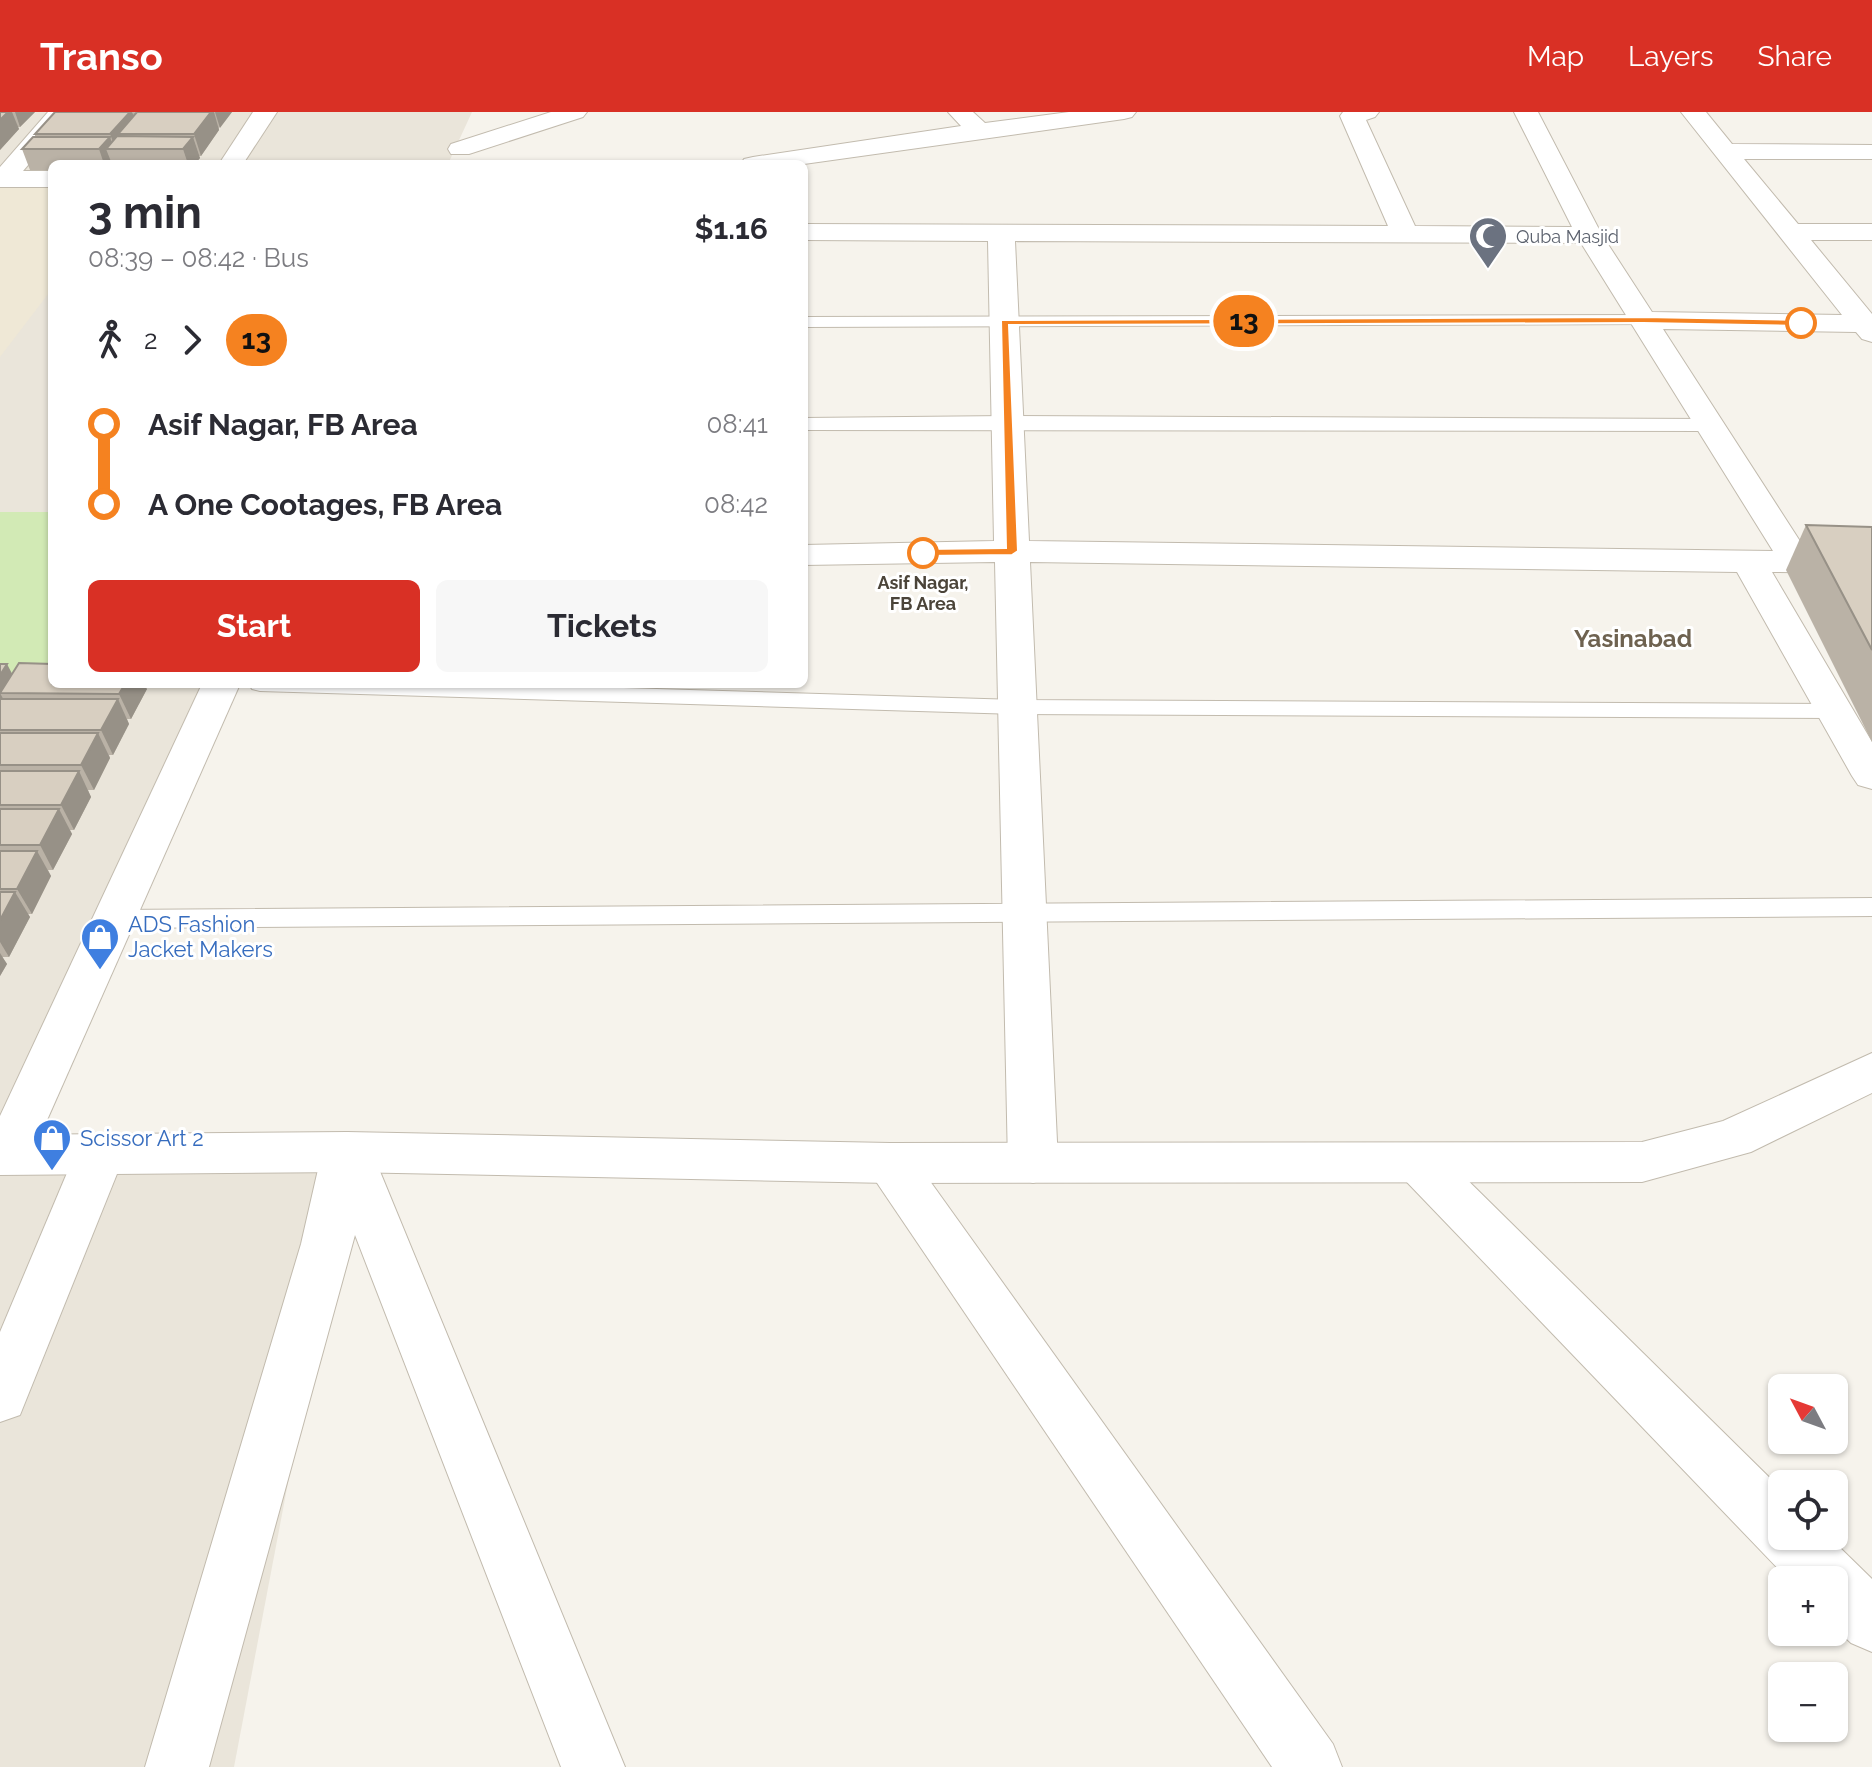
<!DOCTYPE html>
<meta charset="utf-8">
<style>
body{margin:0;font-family:Raleway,sans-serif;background:#f7f7f7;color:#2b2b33;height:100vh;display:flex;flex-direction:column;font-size:30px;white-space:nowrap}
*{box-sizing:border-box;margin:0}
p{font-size:26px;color:#7c7c81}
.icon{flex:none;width:44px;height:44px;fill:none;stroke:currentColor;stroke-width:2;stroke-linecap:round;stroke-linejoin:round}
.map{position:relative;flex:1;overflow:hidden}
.panel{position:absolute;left:48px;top:48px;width:760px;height:528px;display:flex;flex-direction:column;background:#fff;border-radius:12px;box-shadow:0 2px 6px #0004}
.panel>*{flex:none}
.badge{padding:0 16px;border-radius:26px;font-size:28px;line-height:52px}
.needle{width:52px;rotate:311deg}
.tools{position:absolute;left:1768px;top:1262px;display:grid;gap:16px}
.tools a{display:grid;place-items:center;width:80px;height:80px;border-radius:12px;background:#fff;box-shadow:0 2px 6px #0004;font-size:40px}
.map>.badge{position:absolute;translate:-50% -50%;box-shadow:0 0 0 4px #fff}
.legs{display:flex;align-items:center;gap:12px;height:88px;padding:0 40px;font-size:26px}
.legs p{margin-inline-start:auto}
.overview{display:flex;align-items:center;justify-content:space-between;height:136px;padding:0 40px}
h1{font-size:44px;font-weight:700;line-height:60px}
.cta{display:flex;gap:16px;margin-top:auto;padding:16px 40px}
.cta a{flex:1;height:92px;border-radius:12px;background:#d93025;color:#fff;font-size:32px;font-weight:700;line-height:92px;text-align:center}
.cta a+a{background:#f7f7f7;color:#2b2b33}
ul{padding:0 40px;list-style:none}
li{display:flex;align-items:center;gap:28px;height:80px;font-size:30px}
li i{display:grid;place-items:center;width:12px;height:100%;margin:0 10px;background:currentColor}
li i::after{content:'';width:20px;height:20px;margin:-10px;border:6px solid;border-radius:50%;background:#fff}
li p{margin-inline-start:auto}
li:first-child i{background:linear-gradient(#0000 50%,currentColor 0)}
li:last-child i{background:linear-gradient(currentColor 50%,#0000 0)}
header{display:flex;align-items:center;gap:48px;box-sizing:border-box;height:112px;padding:0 40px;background:#d93025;color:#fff}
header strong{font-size:38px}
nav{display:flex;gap:44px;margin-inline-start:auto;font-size:28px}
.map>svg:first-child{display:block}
.residential{fill:#eae5da}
.education{fill:#efe8d6}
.green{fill:#d2eab5}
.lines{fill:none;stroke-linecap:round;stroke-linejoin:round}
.service-casing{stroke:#c2bbae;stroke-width:2}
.minor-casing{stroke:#c2bbae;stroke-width:2}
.tertiary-casing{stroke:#c2bbae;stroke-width:2}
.service{fill:#fff;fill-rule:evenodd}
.minor{fill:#fff;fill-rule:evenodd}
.tertiary{fill:#fff;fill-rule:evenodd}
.wall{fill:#bab2a6}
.shaded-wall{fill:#979187}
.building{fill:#d8cfc1;stroke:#979187;stroke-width:2}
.line-1{fill:#f58220;stroke:#fff;stroke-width:2}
.stop-1-dot{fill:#fff;stroke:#f58220;stroke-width:4}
.labels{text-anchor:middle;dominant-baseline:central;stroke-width:6;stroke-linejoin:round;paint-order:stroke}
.far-worship-label{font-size:18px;fill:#5b616d;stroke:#fff;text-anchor:start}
.far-stop-label{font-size:18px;font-weight:bold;fill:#4b4439;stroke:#fff}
.shop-label{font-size:22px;fill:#366cbe;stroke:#fff;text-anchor:start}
.neighbourhood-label{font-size:24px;font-weight:bold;fill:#6e6250;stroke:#fff}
</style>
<header>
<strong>Transo</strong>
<nav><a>Map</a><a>Layers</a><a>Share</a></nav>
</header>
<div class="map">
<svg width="1872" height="1655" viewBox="0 0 1872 1655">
<rect width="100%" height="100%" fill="#f6f3ec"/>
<!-- residential -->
<g class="residential">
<polygon points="0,0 472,0 448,52 52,52 52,572 207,572 0,1019"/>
<polygon points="353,1029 234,1655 0,1655 0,1037"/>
</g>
<!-- education -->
<polygon class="education" points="0,67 52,67 52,177 0,245"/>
<!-- green -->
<polygon class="green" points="0,400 52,400 52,572 0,573"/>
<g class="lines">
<!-- service casing -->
<g class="service-casing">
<g id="service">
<polygon points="1643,203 1649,204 1652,208 1649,212 804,215 804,205"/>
<polygon points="1007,304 1710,307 1719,313 1710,319 804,318 804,306"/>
<polygon points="249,572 492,572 1017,588 1835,592 1843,594 1846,599 1843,604 1835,606 1017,602 260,579 252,577"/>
<polygon points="1872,786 1872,804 114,816 105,814 101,807 105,800 114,798"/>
</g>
</g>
<!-- minor casing -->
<g class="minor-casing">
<g id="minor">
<polygon points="48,0 73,0 23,59 52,59 52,75 0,75 0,55"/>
<polygon points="253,0 277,0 243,52 219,52"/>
<polygon points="551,0 587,0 583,5 469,42 451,42 448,37 451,32"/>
<polygon points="948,0 973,0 985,11 1069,0 1136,0 1132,5 1124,7 804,52 741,52 744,47 753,45 961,14"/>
<path d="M1343,0H1379L1375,5L1366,8L1415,114L1572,115L1514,0H1538L1602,123L1652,200L1842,203L1681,0H1706L1732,32L1872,33V47H1744L1798,112H1872V128H1811L1872,202V230L1862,227L1856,220L1663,217L1807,440L1872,441V461L1772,460L1872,630V677L1858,673L1852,664L1737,460L1030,450L1058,1051L1050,1065L1033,1071L1016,1065L1008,1051L995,450L804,453V433L994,429L988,129L804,128V112L1388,114L1340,4ZM1015,129L1581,131L1773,439L1029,429Z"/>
<polygon points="202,572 240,572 32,1042 24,1056 7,1062 0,1060 0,1004"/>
<polygon points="347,1020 364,1026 372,1040 625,1655 561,1655 355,1123 209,1655 145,1655 301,1132 322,1040 330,1026"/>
<polygon points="100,1022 117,1028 125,1042 20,1303 0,1310 0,1220 75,1042 83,1028"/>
<polygon points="890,1031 907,1037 1333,1632 1342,1655 1272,1655 873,1065 865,1051 873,1037"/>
<polygon points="1419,1031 1436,1037 1782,1378 1782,1424 1828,1424 1872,1467 1872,1540 1851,1531 1834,1515 1834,1468 1789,1468 1402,1065 1394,1051 1402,1037"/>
</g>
</g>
<!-- tertiary casing -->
<g class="tertiary-casing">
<polygon id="tertiary" points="1872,941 1872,981 1751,1040 1642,1070 890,1071 347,1060 0,1063 0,1023 347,1020 890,1031 1642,1030 1723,1009"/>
</g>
<!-- service -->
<use href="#service" class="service"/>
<!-- minor -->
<use href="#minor" class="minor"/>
<!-- tertiary -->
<use href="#tertiary" class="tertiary"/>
</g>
<!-- wall -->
<g class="wall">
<polygon points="0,0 35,0 20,15 18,15 19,17 0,38"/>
<polygon points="55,0 232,0 219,16 219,18 201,44 199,44 200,46 195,52 52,52 52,58 30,58 22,37 35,25 35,22"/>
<polygon points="1806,413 1872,415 1872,630 1786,458"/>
<polygon points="0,552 12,562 147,577 131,607 127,607 129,612 113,643 109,643 110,646 94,678 88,678 91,685 74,718 70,718 72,722 53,758 48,758 51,764 32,802 28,802 30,805 9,845 2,845 7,852 0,864"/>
</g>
<!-- shaded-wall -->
<g class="shaded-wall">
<polygon points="8,0 12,0 19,17 0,38 0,8"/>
<polygon points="15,0 35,0 20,15"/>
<polygon points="130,0 132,0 139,18 118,22 123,37 116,37 110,22"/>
<polygon points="211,0 214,0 219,18 201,44 194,22"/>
<polygon points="215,0 232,0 220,16"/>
<polygon points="110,25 114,37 106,37 112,52 104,52 99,37"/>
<polygon points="193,25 200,46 195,52 188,52 183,37"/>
<polygon points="7,552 20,577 0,581 8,596 0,603 0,563"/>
<polygon points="125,572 144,572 147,577 131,607 119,582"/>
<polygon points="118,587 129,612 113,643 101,618"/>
<polygon points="98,621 110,646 94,678 81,653"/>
<polygon points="79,659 91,685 74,718 61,693"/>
<polygon points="59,697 72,722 53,758 40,733"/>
<polygon points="37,739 51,764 32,802 17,777"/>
<polygon points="15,780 30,805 9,845 0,830 0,808"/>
<polygon points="0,841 7,852 0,864"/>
</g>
<!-- building -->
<g class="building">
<polygon points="0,0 8,0 0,8"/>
<polygon points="55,0 130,0 110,22 35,22"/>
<polygon points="137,0 211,0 194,22 118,22"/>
<polygon points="117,24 193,25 183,37 106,37"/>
<polygon points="33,25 110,25 99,37 22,37"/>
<polygon points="1806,413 1872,415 1872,538"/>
<polygon points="19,551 52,552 52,572 125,572 119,582 0,581"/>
<polygon points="0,552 7,552 0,563"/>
<polygon points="0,587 118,587 101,618 0,618"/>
<polygon points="0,621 98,621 81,653 0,653"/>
<polygon points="0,659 79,659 61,693 0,693"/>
<polygon points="0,697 59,697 40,733 0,733"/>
<polygon points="0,739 37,739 17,777 0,777"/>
<polygon points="0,780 15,780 0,808"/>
</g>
<!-- line-1 -->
<polygon class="line-1" points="1643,205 1801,208 1806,211 1801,214 1643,211 1009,213 1018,439 1012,443 923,444 917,441 923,437 1006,436 1001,208"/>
<!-- icons -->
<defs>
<g id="mosque-pin" transform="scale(2)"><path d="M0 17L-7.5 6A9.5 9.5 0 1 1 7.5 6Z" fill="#6b7280" stroke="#fff"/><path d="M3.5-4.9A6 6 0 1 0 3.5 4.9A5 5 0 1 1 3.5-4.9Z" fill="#fff"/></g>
<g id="shop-pin" transform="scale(2)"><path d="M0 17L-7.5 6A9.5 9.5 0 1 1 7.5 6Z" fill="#3f7fe0" stroke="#fff"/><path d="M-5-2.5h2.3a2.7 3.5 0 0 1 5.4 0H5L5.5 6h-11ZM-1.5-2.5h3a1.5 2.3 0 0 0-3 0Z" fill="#fff"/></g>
</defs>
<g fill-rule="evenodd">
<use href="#mosque-pin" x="1488" y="124"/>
<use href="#shop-pin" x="100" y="825"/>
<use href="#shop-pin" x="52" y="1026"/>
</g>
<!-- markers -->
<g class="stop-1-dot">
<circle cx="1801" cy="211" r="14"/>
<circle cx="923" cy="441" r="14"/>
</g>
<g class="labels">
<!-- far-worship labels -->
<g class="far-worship-label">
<text x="1516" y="124">Quba Masjid</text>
</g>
<!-- far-stop labels -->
<g class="far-stop-label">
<text x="923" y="470">Asif Nagar,<tspan x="923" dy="21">FB Area</tspan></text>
</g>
<!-- shop labels -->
<g class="shop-label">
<text x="128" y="812">ADS Fashion<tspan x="128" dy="25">Jacket Makers</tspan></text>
<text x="80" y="1026">Scissor Art 2</text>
</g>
<!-- neighbourhood labels -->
<g class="neighbourhood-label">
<text x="1633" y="526">Yasinabad</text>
</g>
</g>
</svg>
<div class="tools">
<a><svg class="needle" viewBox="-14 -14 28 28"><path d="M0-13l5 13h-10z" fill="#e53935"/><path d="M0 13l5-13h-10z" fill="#7c7c81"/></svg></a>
<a><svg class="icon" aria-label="locate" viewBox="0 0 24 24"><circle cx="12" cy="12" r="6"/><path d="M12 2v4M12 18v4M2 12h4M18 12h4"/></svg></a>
<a>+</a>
<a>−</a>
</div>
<b class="badge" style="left:1244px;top:209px;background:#f58220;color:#111">13</b>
<section class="panel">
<div class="overview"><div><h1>3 min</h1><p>08:39 – 08:42 · Bus</p></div><b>$1.16</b></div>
<div class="legs"><svg class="icon" aria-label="walk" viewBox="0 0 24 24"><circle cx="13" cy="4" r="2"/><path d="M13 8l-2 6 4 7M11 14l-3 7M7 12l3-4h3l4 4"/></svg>2<svg class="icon" aria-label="forward" viewBox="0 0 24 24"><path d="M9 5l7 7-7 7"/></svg><b class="badge" style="background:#f58220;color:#111">13</b></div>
<ul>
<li><i style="color:#f58220"></i><b>Asif Nagar, FB Area</b><p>08:41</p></li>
<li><i style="color:#f58220"></i><b>A One Cootages, FB Area</b><p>08:42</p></li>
</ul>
<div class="cta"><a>Start</a><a>Tickets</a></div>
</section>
</div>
